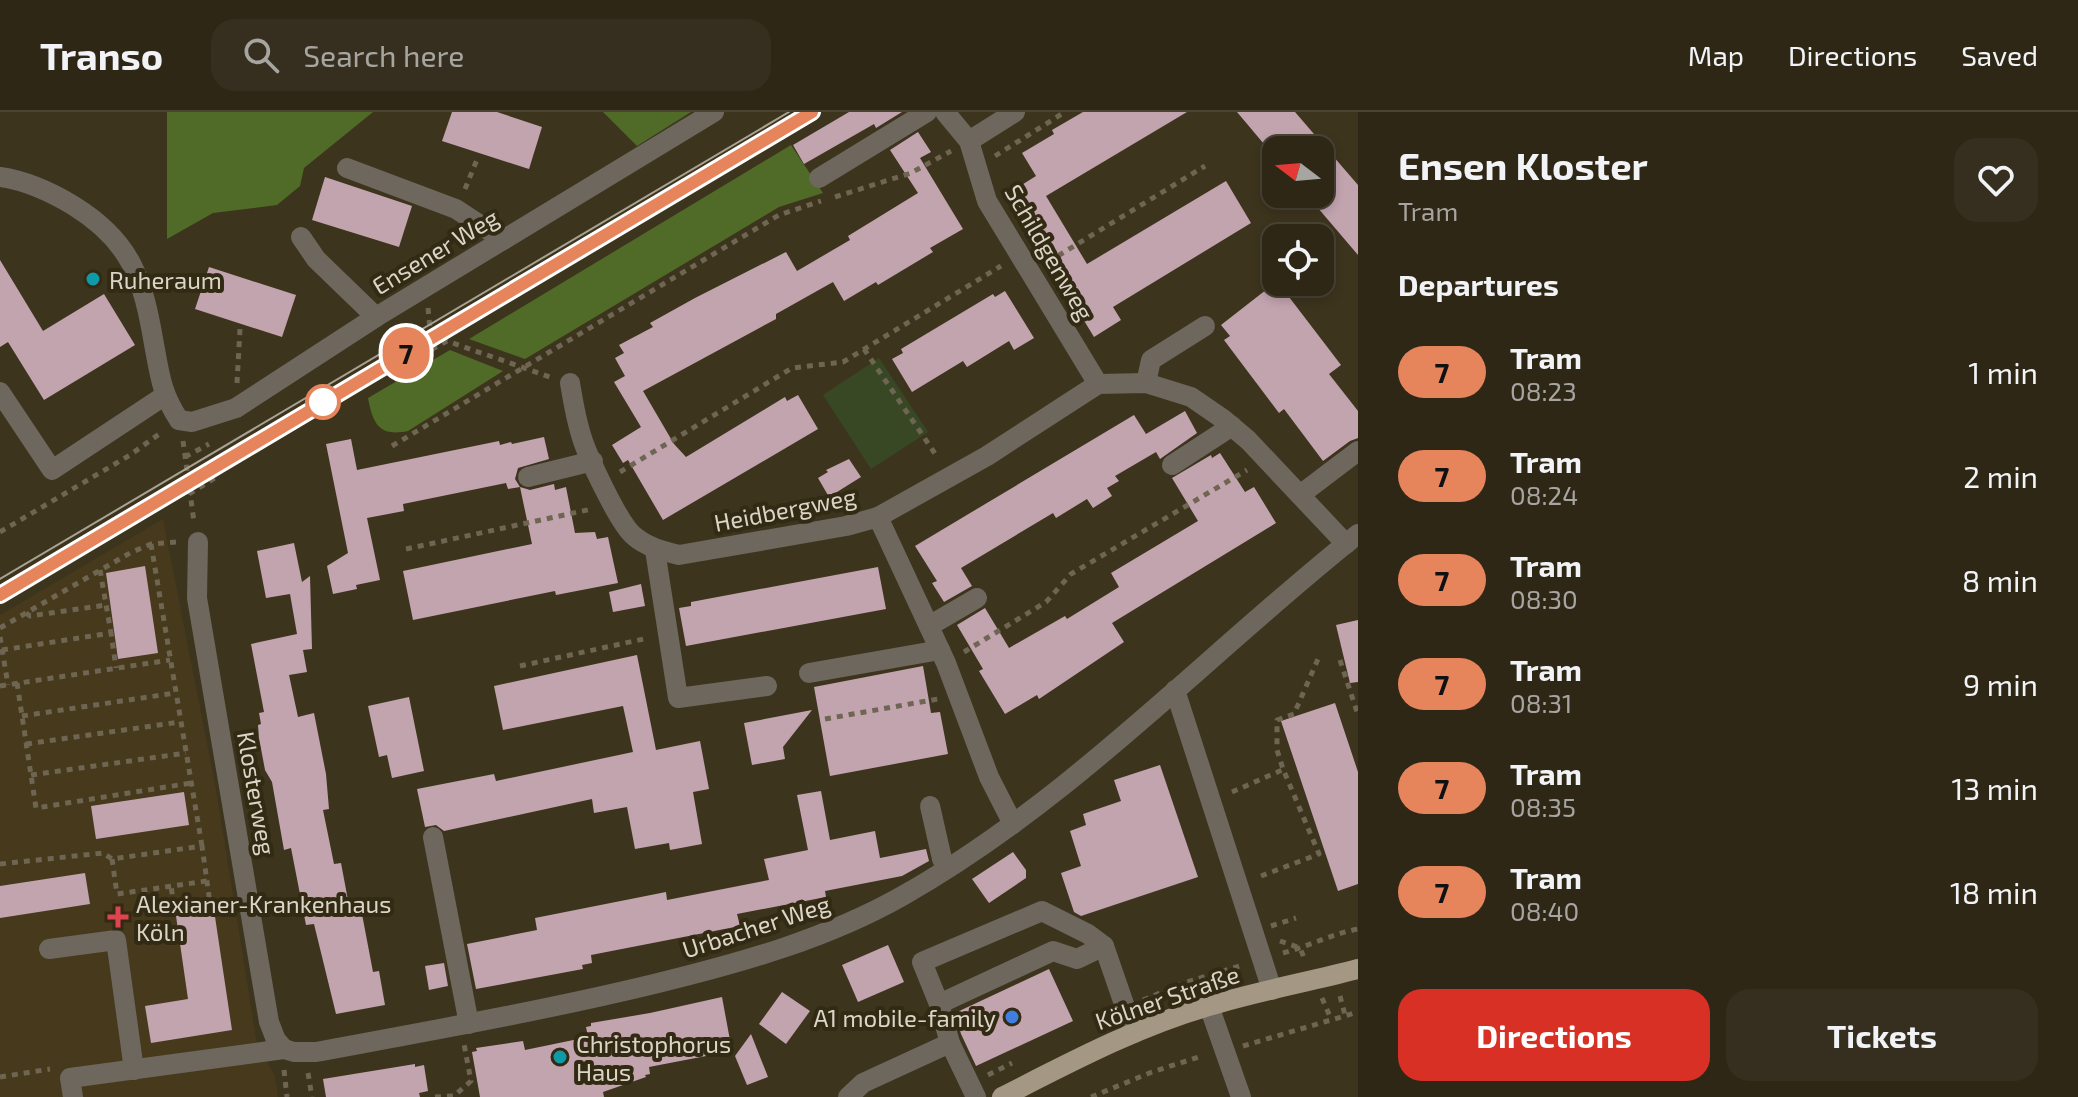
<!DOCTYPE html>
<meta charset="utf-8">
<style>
body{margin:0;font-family:"Exo 2",sans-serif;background:#362f1f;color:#f1f3f6;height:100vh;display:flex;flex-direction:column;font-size:30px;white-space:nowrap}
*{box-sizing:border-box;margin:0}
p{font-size:26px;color:#a7a5a1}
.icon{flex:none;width:44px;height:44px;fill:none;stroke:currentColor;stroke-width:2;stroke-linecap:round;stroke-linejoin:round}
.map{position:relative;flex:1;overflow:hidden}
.details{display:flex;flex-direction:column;background:#2e2716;width:720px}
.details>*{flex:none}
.badge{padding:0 16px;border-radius:26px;font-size:28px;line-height:52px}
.needle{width:52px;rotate:286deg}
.tools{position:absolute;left:1262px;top:24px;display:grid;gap:16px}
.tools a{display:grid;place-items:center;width:72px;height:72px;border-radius:16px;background:#2e2716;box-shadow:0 4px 12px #0003,0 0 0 2px #494435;font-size:40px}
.map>.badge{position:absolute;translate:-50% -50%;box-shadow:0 0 0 4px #fff}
h2{padding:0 40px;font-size:30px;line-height:72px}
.round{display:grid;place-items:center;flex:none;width:84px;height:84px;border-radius:24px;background:#362f1f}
.head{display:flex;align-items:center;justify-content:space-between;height:136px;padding:0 40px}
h1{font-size:38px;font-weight:700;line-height:60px}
.primary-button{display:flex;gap:16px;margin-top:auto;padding:16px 40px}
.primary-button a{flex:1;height:92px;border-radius:24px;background:#d93025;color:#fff;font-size:32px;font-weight:700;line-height:92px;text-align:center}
.primary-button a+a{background:#362f1f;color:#f1f3f6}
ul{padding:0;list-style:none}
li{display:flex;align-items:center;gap:24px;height:104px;padding:0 40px}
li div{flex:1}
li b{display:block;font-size:30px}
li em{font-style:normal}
li .badge{min-width:88px;font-weight:700;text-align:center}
header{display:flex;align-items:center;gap:48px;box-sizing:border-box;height:112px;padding:0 40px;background:#2e2716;border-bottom:2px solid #494435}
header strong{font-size:38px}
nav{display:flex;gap:44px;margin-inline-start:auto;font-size:28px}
.search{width:560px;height:72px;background:#362f1f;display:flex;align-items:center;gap:20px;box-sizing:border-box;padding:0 28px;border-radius:24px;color:#a7a5a1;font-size:30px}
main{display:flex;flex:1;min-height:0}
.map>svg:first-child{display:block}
.built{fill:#46391c}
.green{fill:#384824}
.forest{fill:#506b28}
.building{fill:#c2a4af}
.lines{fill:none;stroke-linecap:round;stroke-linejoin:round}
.path{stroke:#6e6652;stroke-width:5;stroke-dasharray:6 6;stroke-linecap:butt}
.minor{stroke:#6d675d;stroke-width:20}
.major{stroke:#a49884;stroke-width:20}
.tram{stroke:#a8a292;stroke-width:2}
.line-casing{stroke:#fff;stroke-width:18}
.line{stroke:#e6855c;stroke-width:12}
.culture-dot{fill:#0f9aa8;stroke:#332a14;stroke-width:3}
.stop-dot{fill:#fff;stroke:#e6855c;stroke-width:4}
.health-dot{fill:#e0444e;stroke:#332a14;stroke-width:3}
.shop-dot{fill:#3f7fe0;stroke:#332a14;stroke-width:3}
.labels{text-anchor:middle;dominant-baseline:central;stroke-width:8;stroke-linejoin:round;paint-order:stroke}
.street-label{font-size:24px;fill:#dbd5c8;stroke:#332a14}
.poi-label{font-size:24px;fill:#dbd5c8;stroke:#332a14;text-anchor:start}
</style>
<header>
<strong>Transo</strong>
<div class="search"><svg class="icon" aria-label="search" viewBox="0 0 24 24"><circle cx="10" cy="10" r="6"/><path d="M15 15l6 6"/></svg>Search here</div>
<nav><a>Map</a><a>Directions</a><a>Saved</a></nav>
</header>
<main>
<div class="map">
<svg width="1358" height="985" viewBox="0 0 1358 985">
<rect width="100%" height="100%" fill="#3d341e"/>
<!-- built -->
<polygon class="built" points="163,407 216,677 257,932 275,964 278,985 0,985 0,503"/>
<!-- green -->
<polygon class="green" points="879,246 928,320 871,357 823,283"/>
<!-- forest -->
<g class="forest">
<polygon points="167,0 373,0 304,56 300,74 277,93 213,101 167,127"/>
<polygon points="603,0 691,0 637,34"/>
<polygon points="791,33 823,81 779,95 525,247 469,227"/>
<path d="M450,238L503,259L408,319C379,325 373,312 368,286Z"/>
</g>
<!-- building -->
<g class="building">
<polygon points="452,0 497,0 542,15 529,57 442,29"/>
<polygon points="849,0 902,0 876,16 874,12 804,52 793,33"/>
<polygon points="1083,0 1187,0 1046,84 1087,152 1226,69 1251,111 1113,195 1121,208 1094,225 1007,82 1036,64 1022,41 1054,22 1052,18"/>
<polygon points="1237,0 1295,0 1358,73 1358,143 1306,82 1320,82 1320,38 1269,38"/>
<polygon points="918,20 931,40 920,46 963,117 930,136 933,140 878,173 876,170 844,189 833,170 776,202 776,207 643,279 674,332 686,345 785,285 787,289 798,283 818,317 663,408 628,348 623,351 612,333 641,315 614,270 625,264 615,246 624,241 619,233 653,215 650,211 695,186 786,140 797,159 850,128 848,124 918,81 890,38"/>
<polygon points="325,65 412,94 399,135 312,108"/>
<polygon points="0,148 43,219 104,182 135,233 44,288 8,230 0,235"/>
<polygon points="209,155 296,183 282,225 195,197"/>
<polygon points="1271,174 1280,185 1286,181 1341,253 1329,262 1358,299 1358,326 1350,329 1323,349 1284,297 1279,301 1224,228 1230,224 1221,213"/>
<polygon points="1005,179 1034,226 1014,238 1009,229 967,255 963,249 912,280 892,247 903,241 901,237 993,182 995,185"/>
<polygon points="1185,299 1197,321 1160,347 1156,340 1115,364 1119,369 1107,376 1112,384 1093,396 1087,387 1056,406 1053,401 961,456 972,474 944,490 932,471 937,469 915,434 1134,303 1146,322"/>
<polygon points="544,325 549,347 518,356 515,367 520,375 508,377 506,371 403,392 404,399 367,406 380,468 356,473 357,477 333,482 327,454 348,441 326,332 351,327 357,358 499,329 500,333 511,330 512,332"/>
<polygon points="1220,341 1245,380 1254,375 1276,411 1112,511 1124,530 1039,587 1037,583 1005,602 979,559 983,557 957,513 985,496 1009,536 1065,504 1067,507 1119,475 1111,461 1198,409 1172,366 1211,343 1212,346"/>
<polygon points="849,347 861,365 829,385 818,366 828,360 826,358"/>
<polygon points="554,372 555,378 566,375 575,421 595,420 597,427 608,425 618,471 556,483 555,479 413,508 403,459 532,432 520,375 530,378"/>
<polygon points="294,431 302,470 310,464 312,537 303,538 307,560 289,563 298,605 314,601 326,662 329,697 323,698 334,752 341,751 351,804 362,802 373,860 379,859 385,893 336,902 314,812 306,813 291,736 284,738 272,670 265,658 259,626 258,613 261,612 259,601 264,600 251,532 297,522 290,482 266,486 257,439"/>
<polygon points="145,454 158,541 118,547 106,461"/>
<polygon points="878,455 886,497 686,534 679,496 691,494 691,490"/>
<polygon points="641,472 645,494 613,500 609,480"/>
<polygon points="1358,508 1358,570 1350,571 1336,513"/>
<polygon points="637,543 656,638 700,629 709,677 693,680 702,732 670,738 669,731 635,737 627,695 594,701 592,687 444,719 436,713 425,715 417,677 494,662 496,669 633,640 623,594 503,618 494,574"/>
<polygon points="923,554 931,601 940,600 948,642 830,664 814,575"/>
<polygon points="409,585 424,659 392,666 387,643 379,645 368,594"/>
<polygon points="1335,591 1358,660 1358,772 1338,779 1281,609"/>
<polygon points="812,598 783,635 785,647 752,653 744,611"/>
<polygon points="1160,653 1198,765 1081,804 1074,800 1061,761 1081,754 1070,719 1086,713 1083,702 1121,689 1114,668"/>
<polygon points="821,679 830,728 875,719 880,746 926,737 929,749 902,764 825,779 826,785 737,802 740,814 591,843 592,851 582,853 583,857 476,877 467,832 537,818 535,806 666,780 667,788 769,768 764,747 808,738 797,683"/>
<polygon points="184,680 189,713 96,727 91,694"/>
<polygon points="1013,740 1026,758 1026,766 989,791 972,767"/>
<polygon points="85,761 90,792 0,806 0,774"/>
<polygon points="214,798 232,918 151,931 145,894 188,887 176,804"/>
<polygon points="888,833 904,870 858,890 842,853"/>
<polygon points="444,851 448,874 429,878 425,854"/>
<polygon points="1049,857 1073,909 976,954 961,922 955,901"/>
<polygon points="782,880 810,899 786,932 759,912"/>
<polygon points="722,885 732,939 649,955 650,962 645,963 646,965 603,980 604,985 480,985 472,940 477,939 476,936 523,929 525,938 588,925 586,915 591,914 591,911 650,901"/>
<polygon points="751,922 768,965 747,973 735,944"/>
<polygon points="415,952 415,955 424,953 428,979 419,981 420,985 326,985 323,967"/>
</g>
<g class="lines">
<!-- path -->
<g class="path">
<polyline points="995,44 1065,0"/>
<polyline points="465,77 478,45"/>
<polyline points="835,85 911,61 951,39"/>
<polyline points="1048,150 1205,54"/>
<polyline points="428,196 432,237"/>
<polyline points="864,237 938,346"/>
<polyline points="421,243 447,229 550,265"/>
<polyline points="237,271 240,217"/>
<polyline points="183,329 194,410"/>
<polyline points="392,334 779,103 821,89"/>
<polyline points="185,345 209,332"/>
<polyline points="620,360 792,256 843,250 1001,154"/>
<polyline points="189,382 218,364"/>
<polyline points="0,420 130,343 162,320"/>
<polyline points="151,432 202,734"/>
<polyline points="406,437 592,397"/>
<polyline points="100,458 111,521"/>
<polyline points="26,501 30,504 106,493"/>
<polyline points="0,516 130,441 151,432 177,430"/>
<polyline points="0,525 8,573"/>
<polyline points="2,538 111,521 116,556"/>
<polyline points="964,540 1046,490 1071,462 1247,358"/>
<polyline points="1340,548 1358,603"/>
<polyline points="520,554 648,526"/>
<polyline points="17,571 36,696 191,671"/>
<polyline points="0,574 170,548"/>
<polyline points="22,604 175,581"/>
<polyline points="825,607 938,587"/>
<polyline points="26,632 180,610"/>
<polyline points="31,663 186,641"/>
<polyline points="1232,680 1282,658"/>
<polyline points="112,747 117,782 207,769"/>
<polyline points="0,752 103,741 112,747 202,734 210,791 174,795 171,774"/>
<polyline points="1261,764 1319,742 1283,657 1277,638 1277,608 1294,602 1318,547"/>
<polyline points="1271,814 1296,806"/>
<polyline points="1280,829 1300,836 1305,848"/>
<path d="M1283,841C1309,834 1332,822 1358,817"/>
<polyline points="1340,884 1345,903"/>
<polyline points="1322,886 1331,907"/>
<polyline points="1143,888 1187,870 1243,853"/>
<polyline points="1243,934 1358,900"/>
<polyline points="284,958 287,985"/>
<polyline points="308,961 312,985"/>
<polyline points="988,963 1012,951"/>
<polyline points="0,965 50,957"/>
<polyline points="435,985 454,984 471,969 464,932"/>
<polyline points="1091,985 1152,960 1202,944"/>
</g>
<!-- minor -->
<g class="minor">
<polyline points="945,0 969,29 987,89 1098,272"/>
<polyline points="969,29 1015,0"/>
<polyline points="347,56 456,97 503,128"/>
<path d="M0,65C28,69 51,80 74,94C132,130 143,168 154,232C160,264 161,280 179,308L192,310L236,296L376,205L714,0"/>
<polyline points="819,66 927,0"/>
<polyline points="301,125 316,147 376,205"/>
<path d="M570,271C573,289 576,308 582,326C588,345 619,412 634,424C647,435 662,439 679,443L846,414L878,405L946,551L989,665L1013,712"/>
<polyline points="1146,271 1151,248 1205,214"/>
<polyline points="0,280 52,358 164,284"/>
<polyline points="1172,353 1232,314"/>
<polyline points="528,365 593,349"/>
<polyline points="1300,383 1358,339"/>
<polyline points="878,405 987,344 1098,272 1146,271 1191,285 1223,307 1248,328 1346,432"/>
<polyline points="198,430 197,486 269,910 276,928 284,937"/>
<polyline points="655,438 678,586 767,574"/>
<polyline points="929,514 977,486"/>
<polyline points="809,561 940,538"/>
<polyline points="1175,578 1272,878"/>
<polyline points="930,694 942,747 948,756"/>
<polyline points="433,725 469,912"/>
<polyline points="49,837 116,828 134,958"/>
<polyline points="939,892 922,850 1042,799 1088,822 1104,834"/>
<polyline points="1209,894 1241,985"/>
<polyline points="950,931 976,985"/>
<path d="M73,985L70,966L284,937L294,940H316C429,919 542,899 654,872C740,851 827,827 904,783C1073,687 1207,542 1358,422"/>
<polyline points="848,985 863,971 950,931 939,892 1053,839 1077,847 1104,834 1134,921"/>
</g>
<!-- major -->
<path class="major" d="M1002,985C1069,951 1136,915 1209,894C1258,879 1309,870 1358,857"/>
<!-- tram -->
<g class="tram">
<polyline points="0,467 789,0"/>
<polyline points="0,483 812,0"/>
</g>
</g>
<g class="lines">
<!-- line casing -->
<g class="line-casing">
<polyline id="line" points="0,483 812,0"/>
</g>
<!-- line -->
<use href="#line" class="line"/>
</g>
<!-- markers -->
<g class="culture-dot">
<circle cx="93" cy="167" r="8"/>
<circle cx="560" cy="945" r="8"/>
</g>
<circle class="stop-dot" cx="323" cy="290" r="16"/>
<path class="health-dot" d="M114 793h8v8h8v8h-8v8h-8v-8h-8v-8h8z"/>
<circle class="shop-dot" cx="1012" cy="905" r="8"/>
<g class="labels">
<!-- street labels -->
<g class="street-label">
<text transform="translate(435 139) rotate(-31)">Ensener Weg</text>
<text transform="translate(1050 140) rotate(60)">Schildgenweg</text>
<text transform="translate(785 397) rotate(-11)">Heidbergweg</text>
<text transform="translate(257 681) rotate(80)">Klosterweg</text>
<text transform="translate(756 814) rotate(-18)">Urbacher Weg</text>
<text transform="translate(1167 885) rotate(-19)">Kölner Straße</text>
</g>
<!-- poi labels -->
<g class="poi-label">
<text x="109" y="167">Ruheraum</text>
<text x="136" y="791">Alexianer-Krankenhaus<tspan x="136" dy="28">Köln</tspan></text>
<text x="996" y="905" text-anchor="end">A1 mobile-family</text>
<text x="576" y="931">Christophorus<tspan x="576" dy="28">Haus</tspan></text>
</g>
</g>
</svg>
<div class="tools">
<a><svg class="needle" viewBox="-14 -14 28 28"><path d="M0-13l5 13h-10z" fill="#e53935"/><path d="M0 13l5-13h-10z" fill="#a7a5a1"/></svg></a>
<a><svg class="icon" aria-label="locate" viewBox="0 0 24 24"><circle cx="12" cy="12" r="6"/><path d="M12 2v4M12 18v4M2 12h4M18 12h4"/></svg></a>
</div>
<b class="badge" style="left:406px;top:241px;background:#e6855c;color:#111">7</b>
</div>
<section class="details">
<div class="head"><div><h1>Ensen Kloster</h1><p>Tram</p></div><a class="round"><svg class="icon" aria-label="heart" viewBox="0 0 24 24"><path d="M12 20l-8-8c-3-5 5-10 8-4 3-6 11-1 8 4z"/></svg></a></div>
<h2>Departures</h2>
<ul>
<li><span class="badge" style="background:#e6855c;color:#111">7</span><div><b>Tram</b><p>08:23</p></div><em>1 min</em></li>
<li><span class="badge" style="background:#e6855c;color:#111">7</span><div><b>Tram</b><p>08:24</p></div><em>2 min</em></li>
<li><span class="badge" style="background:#e6855c;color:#111">7</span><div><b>Tram</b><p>08:30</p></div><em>8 min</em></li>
<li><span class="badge" style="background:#e6855c;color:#111">7</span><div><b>Tram</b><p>08:31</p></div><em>9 min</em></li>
<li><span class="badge" style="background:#e6855c;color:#111">7</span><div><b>Tram</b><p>08:35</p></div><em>13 min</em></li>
<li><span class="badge" style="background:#e6855c;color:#111">7</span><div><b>Tram</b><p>08:40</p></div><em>18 min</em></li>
</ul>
<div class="primary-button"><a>Directions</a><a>Tickets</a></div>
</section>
</main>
